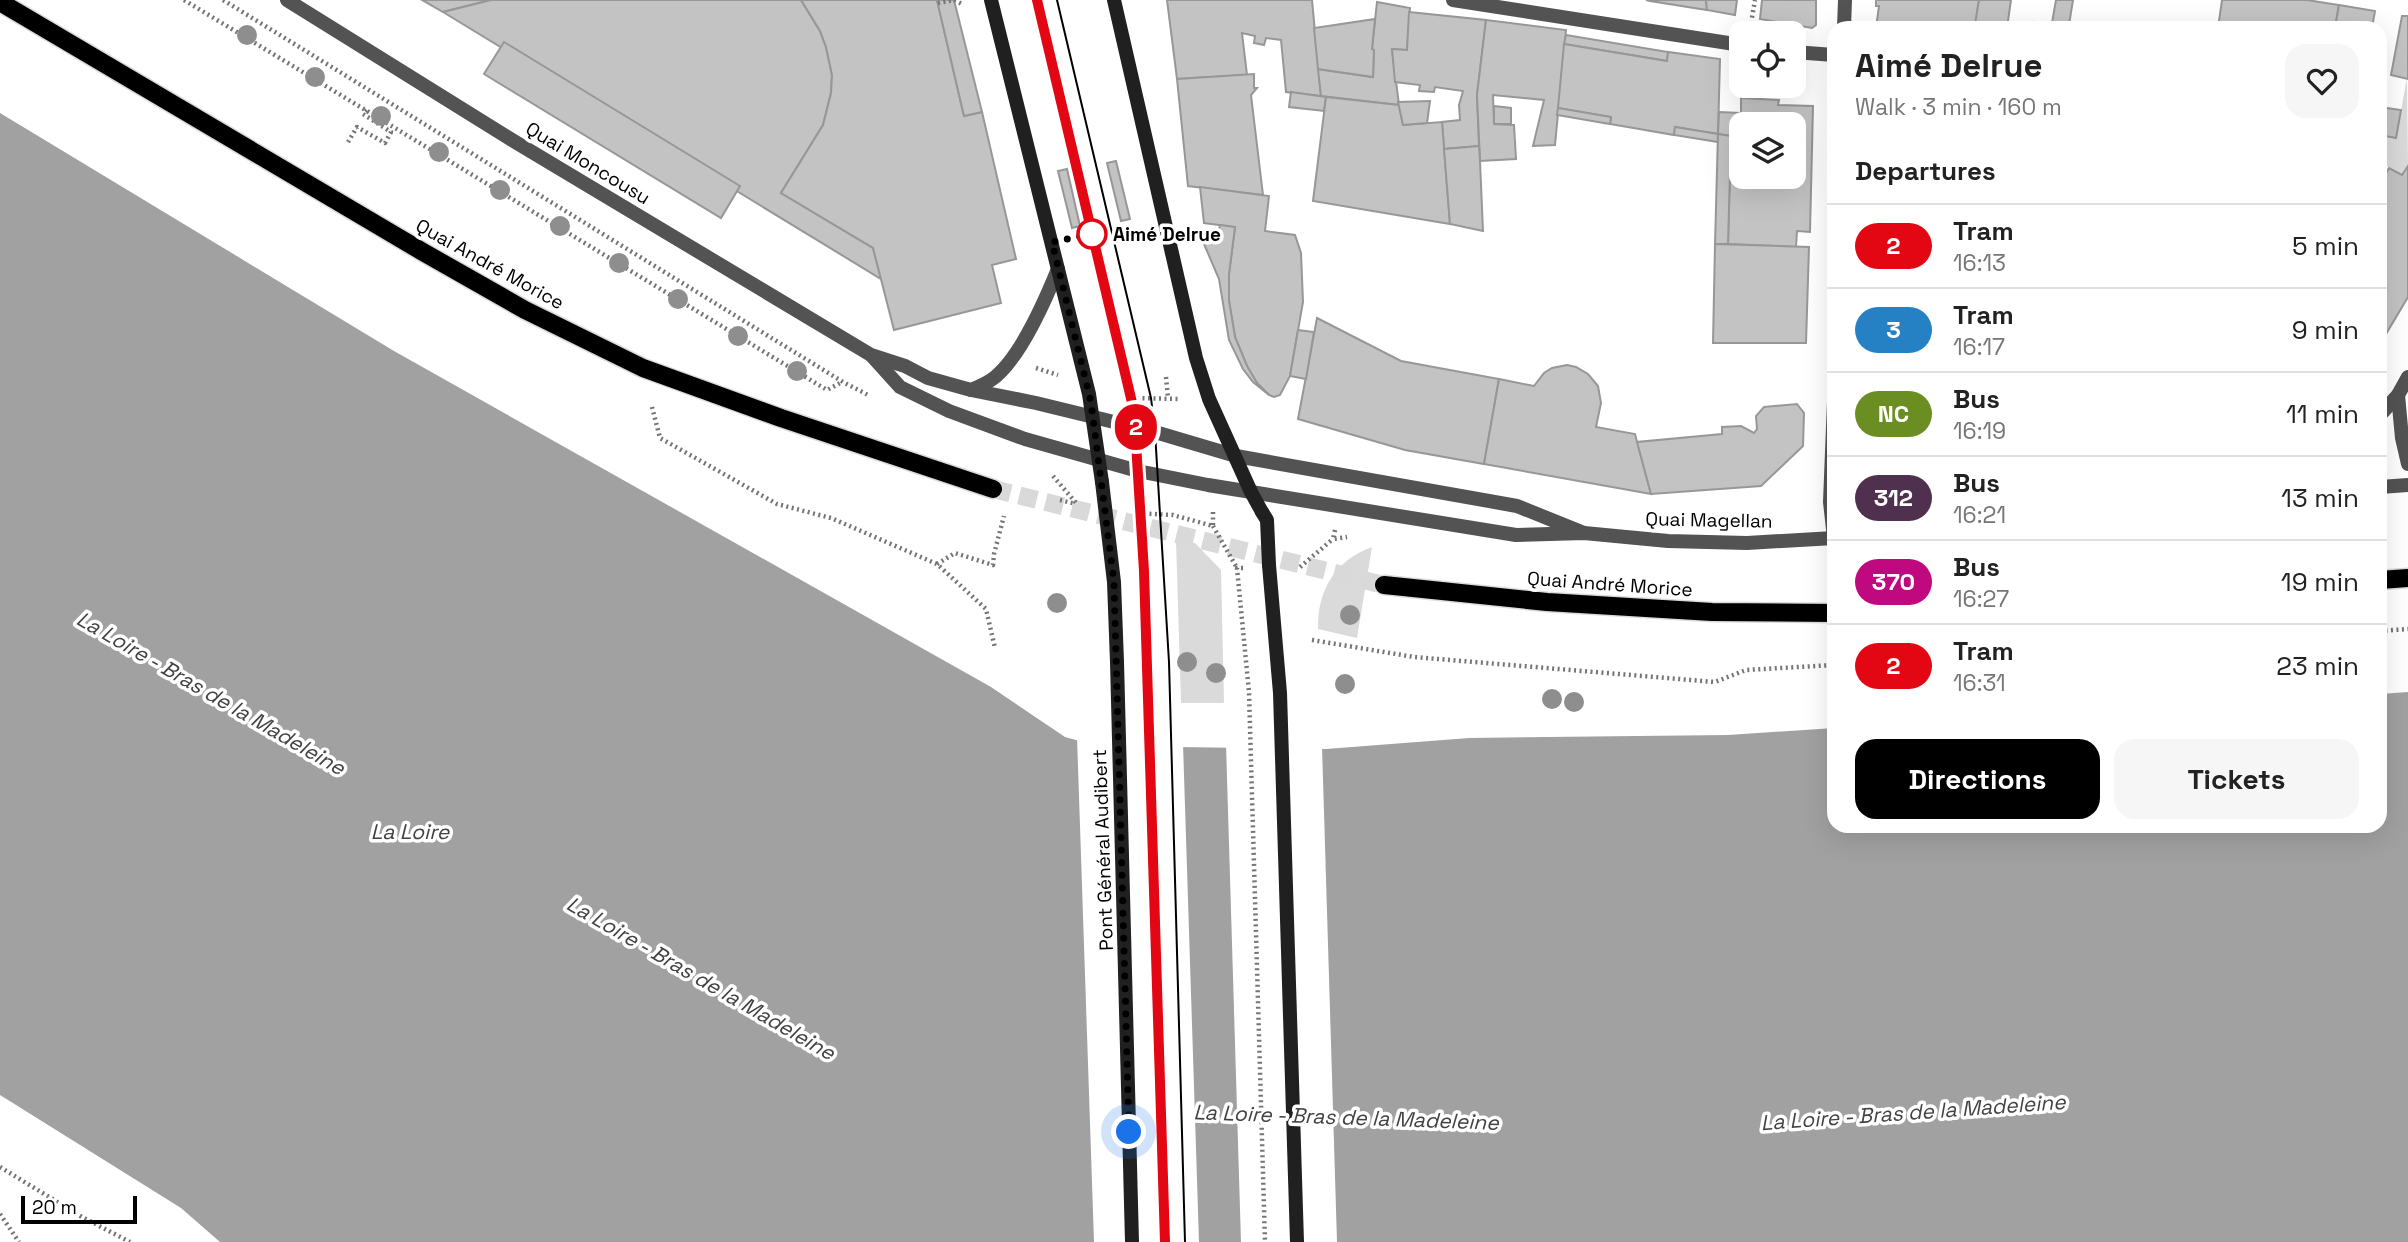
<!DOCTYPE html>
<meta charset="utf-8">
<style>
body{margin:0;font-family:"Space Grotesk",sans-serif;background:#f6f6f6;color:#222;height:100vh;display:flex;flex-direction:column;font-size:26px;white-space:nowrap}
*{box-sizing:border-box;margin:0}
p{font-size:23px;color:#767676}
.icon{flex:none;width:38px;height:38px;fill:none;stroke:currentColor;stroke-width:2;stroke-linecap:round;stroke-linejoin:round}
.map{position:relative;flex:1;overflow:hidden}
.panel{position:absolute;left:1827px;top:21px;width:560px;height:812px;display:flex;flex-direction:column;background:#fff;border-radius:21px;box-shadow:0 7px 28px #0002}
.panel>*{flex:none}
.badge{padding:0 14px;border-radius:23px;font-size:24px;line-height:46px}
.buttons{position:absolute;left:1729px;top:21px;display:grid;gap:14px}
.buttons a{display:grid;place-items:center;width:77px;height:77px;border-radius:14px;background:#fff;box-shadow:0 7px 28px #0002;font-size:35px}
.scale{position:absolute;left:21px;bottom:18px;width:116px;box-sizing:border-box;padding-left:7px;border:4px solid #000;border-top:0;font-size:19px;line-height:24px;white-space:nowrap;color:#000;-webkit-text-stroke:5px #fff;paint-order:stroke}
.you{position:absolute;width:35px;height:35px;margin:-18px;border:5px solid #fff;border-radius:50%;background:#1a73e8;box-shadow:0 0 0 10px #1a73e833}
.map>.badge{position:absolute;translate:-50% -50%;box-shadow:0 0 0 4px #fff}
h2{padding:0 28px;font-size:26px;line-height:63px}
.round{display:grid;place-items:center;flex:none;width:74px;height:74px;border-radius:21px;background:#f6f6f6}
.head{display:flex;align-items:center;justify-content:space-between;height:119px;padding:0 28px}
h1{font-size:33px;font-weight:600;line-height:52px}
.button{display:flex;gap:14px;margin-top:auto;padding:14px 28px}
.button a{flex:1;height:80px;border-radius:21px;background:#000;color:#fff;font-size:28px;font-weight:600;line-height:80px;text-align:center}
.button a+a{background:#f6f6f6;color:#222}
ul{padding:0;list-style:none}
li{display:flex;align-items:center;gap:21px;height:84px;padding:0 28px;border-top:2px solid #e0e0e0}
li div{flex:1}
li b{display:block;font-size:26px}
li em{font-style:normal}
li .badge{min-width:77px;font-weight:700;text-align:center}
.map>svg:first-child{display:block}
.green{fill:#dadada}
.water{fill:#a1a1a1}
.pier{fill:#fff}
.building{fill:#c3c3c3;stroke:#979797;stroke-width:2;fill-rule:evenodd}
.lines{fill:none;stroke-linecap:round;stroke-linejoin:round}
.primary-tunnel{stroke:#d9d9d9;stroke-width:18;stroke-dasharray:18 9;stroke-linecap:butt}
.primary-casing{stroke:#dbdbdb;stroke-width:21}
.path{stroke:#757575;stroke-width:4.5;stroke-dasharray:2 3.5;stroke-linecap:butt}
.street{stroke:#535353;stroke-width:14}
.secondary{stroke:#202020;stroke-width:14}
.primary{stroke:#000;stroke-width:18}
.tram{stroke:#000;stroke-width:2}
.path-bridge{stroke:#757575;stroke-width:4.5;stroke-dasharray:2 3.5;stroke-linecap:butt}
.secondary-bridge{stroke:#202020;stroke-width:14}
.tree{fill:#8e8e8e}
.line-casing{stroke:#fff;stroke-width:16}
.line{stroke:#e30613;stroke-width:10}
.walk{stroke:#000;stroke-width:7;stroke-dasharray:0 12.6}
.stop-dot{fill:#fff;stroke:#e30613;stroke-width:3.5}
.labels{text-anchor:middle;dominant-baseline:central;stroke-width:7;stroke-linejoin:round;paint-order:stroke}
.street-label{font-size:19px;fill:#000;stroke:#fff}
.stop-label{font-size:19px;font-weight:bold;fill:#000;stroke:#fff;text-anchor:start}
.water-label{font-size:21px;font-style:italic;fill:#424242;stroke:#fff}
</style>
<div class="map">
<svg width="2408" height="1242" viewBox="0 0 2408 1242">
<rect width="100%" height="100%" fill="#fff"/>
<!-- green -->
<g class="green">
<polygon points="2407,78 2408,166 2402,175 2380,162 2380,135 2396,137"/>
<polygon points="1176,540 1195,543 1221,570 1224,703 1181,703"/>
<path d="M1372,547L1357,638L1318,629C1317,591 1335,560 1372,547Z"/>
</g>
<!-- water -->
<polygon class="water" points="0,113 394,351 991,687 1065,737 1098,746 1326,749 1469,738 1728,735 1834,728 1834,826 2380,826 2380,694 2408,692 2408,1242 220,1242 181,1208 0,1095"/>
<!-- pier -->
<g class="pier">
<polygon points="1077,737 1098,742 1183,744 1199,1242 1094,1242"/>
<polygon points="1226,744 1322,746 1337,1242 1241,1242"/>
</g>
<!-- building -->
<g class="building">
<polygon points="422,0 491,0 443,12"/>
<polygon points="491,0 801,0 820,31 826,47 832,75 831,93 823,125 781,193 873,248 881,279 443,12"/>
<polygon points="801,0 937,0 964,116 982,112 1016,259 992,265 1001,303 894,330 873,248 781,193 823,125 831,93 832,75 826,47 820,31"/>
<polygon points="937,0 954,0 982,112 964,116"/>
<polygon points="1167,0 1312,0 1321,96 1286,92 1281,40 1266,38 1264,45 1254,43 1255,36 1242,33 1247,75 1177,79"/>
<polygon points="1646,0 1706,0 1707,10 1650,1"/>
<polygon points="1706,0 1737,0 1735,15 1707,10"/>
<polygon points="1762,0 1816,0 1816,25 1812,28 1760,19"/>
<polygon points="1876,0 1979,0 1975,28 1876,28 1879,6 1876,6"/>
<polygon points="1979,0 2011,0 2007,28 1975,24"/>
<polygon points="2056,0 2073,0 2069,25 2052,23"/>
<polygon points="2222,0 2307,0 2339,5 2335,28 2218,28"/>
<polygon points="1377,2 1410,8 1407,50 1392,49 1399,105 1321,96 1318,69 1373,77 1374,50 1372,49"/>
<polygon points="2339,5 2375,11 2372,28 2335,28"/>
<polygon points="1409,12 1486,20 1477,95 1479,146 1444,149 1442,122 1460,120 1459,105 1463,91 1435,87 1434,92 1419,91 1420,85 1395,82 1392,49 1407,50"/>
<polygon points="2402,16 2408,16 2408,79 2391,75"/>
<polygon points="1375,19 1372,49 1374,50 1373,77 1318,69 1314,28"/>
<polygon points="1486,20 1566,30 1555,145 1533,146 1544,100 1493,95 1494,124 1514,125 1516,159 1480,161 1477,95"/>
<polygon points="2033,22 2052,26 2051,28 2032,28"/>
<polygon points="2052,23 2069,25 2084,28 2051,28"/>
<polygon points="1566,35 1668,52 1667,61 1564,44"/>
<polygon points="504,42 740,186 721,218 484,74"/>
<polygon points="1564,44 1667,61 1668,52 1720,59 1718,134 1675,127 1674,135 1610,124 1611,117 1558,108"/>
<polygon points="1254,74 1254,88 1257,88 1251,95 1263,195 1188,186 1177,79"/>
<polygon points="1291,92 1326,97 1324,111 1289,107"/>
<polygon points="1326,97 1399,105 1403,125 1442,122 1450,224 1313,201"/>
<path d="M1741,98L1779,100L1778,105L1813,106L1810,232L1797,231L1796,247L1728,244L1731,136L1718,134L1719,112L1741,113ZM1741,124H1794V177H1741Z"/>
<polygon points="1430,101 1427,123 1403,125 1398,102"/>
<polygon points="1494,106 1511,108 1511,124 1494,124"/>
<polygon points="2380,107 2401,110 2396,138 2380,135"/>
<polygon points="1558,108 1611,117 1610,124 1557,115"/>
<polygon points="1675,127 1718,134 1718,142 1674,135"/>
<polygon points="1718,134 1731,136 1728,244 1715,244"/>
<polygon points="1479,146 1480,161 1483,231 1450,224 1444,149"/>
<polygon points="1116,161 1130,219 1121,221 1107,163"/>
<polygon points="2408,166 2408,297 2380,344 2380,183 2389,168 2402,175"/>
<polygon points="1067,169 1080,226 1072,228 1058,171"/>
<polygon points="1200,187 1269,196 1265,231 1295,235 1301,253 1303,302 1290,376 1280,395 1274,397 1269,395 1257,383 1247,366 1235,337 1229,301 1229,274 1235,227 1204,223"/>
<polygon points="1220,225 1235,227 1229,274 1229,301 1235,337 1247,366 1257,383 1269,395 1253,382 1243,369 1229,340 1219,279 1201,237 1217,238"/>
<polygon points="1715,244 1809,247 1806,343 1713,343"/>
<polygon points="1317,318 1401,361 1499,379 1484,464 1405,450 1298,419"/>
<polygon points="1298,330 1314,332 1306,379 1290,376"/>
<polygon points="1567,365 1576,367 1588,374 1598,386 1601,403 1596,427 1635,434 1651,494 1484,464 1499,379 1534,386 1544,373 1552,368"/>
<polygon points="1797,404 1804,413 1803,446 1761,486 1651,494 1637,442 1722,434 1722,427 1741,426 1754,433 1757,429 1756,416 1764,407"/>
</g>
<g class="lines">
<!-- primary-tunnel -->
<polyline class="primary-tunnel" points="993,489 1384,585"/>
<!-- primary casing -->
<g class="primary-casing">
<g id="primary">
<polyline points="0,2 423,252 525,310 643,368 781,418 993,489"/>
<polyline points="2380,580 2408,578"/>
<polyline points="1384,585 1547,602 1712,612 1834,613"/>
</g>
</g>
<!-- path -->
<g class="path">
<polyline points="184,0 827,390 842,382"/>
<polyline points="223,0 843,382 870,396"/>
<polyline points="938,3 954,0 962,4"/>
<polyline points="1751,23 1755,0"/>
<polyline points="348,142 357,127 385,143 391,132 363,114 367,110"/>
<polyline points="1036,368 1058,375"/>
<polyline points="1166,377 1168,398"/>
<polyline points="1137,398 1180,399"/>
<polyline points="652,407 660,438 777,504 831,518 937,564 986,609 995,648"/>
<polyline points="1053,476 1077,504"/>
<polyline points="1060,500 1076,504"/>
<polyline points="1133,513 1173,515 1213,526 1213,511"/>
<polyline points="1335,530 1333,539 1347,537"/>
<polyline points="937,564 955,553 993,565 994,554 1004,516"/>
<polyline points="1243,568 1237,568 1249,692 1265,1242"/>
<polyline points="2380,631 2408,629"/>
<polyline points="1312,640 1414,657 1715,682 1746,670 1834,665"/>
<polyline points="0,1167 82,1217 130,1242"/>
<polyline points="0,1214 19,1242"/>
</g>
<!-- street -->
<g class="street">
<polyline points="287,0 517,143 871,355 905,366 928,378 971,390 1036,403 1155,432 1236,456 1517,506 1584,533"/>
<polyline points="1453,0 1741,45"/>
<polyline points="1844,28 1845,0"/>
<polyline points="1794,52 1834,55"/>
<polyline points="872,356 900,387 949,411 1025,439 1138,471 1208,485 1516,535 1584,533 1668,541 1747,543 1834,538"/>
<path d="M971,390C978,387 985,384 991,380C1019,361 1045,301 1058,269"/>
<polyline points="2398,395 2402,438 2408,464"/>
<polyline points="2380,415 2398,395 2408,377"/>
<polyline points="2380,487 2408,485"/>
<polyline points="1834,538 1830,502 1834,402"/>
</g>
<!-- secondary -->
<g class="secondary">
<polyline points="991,0 1089,394 1102,482"/>
<polyline points="1114,0 1196,358 1209,399 1251,492 1262,512"/>
<polyline points="1269,565 1280,693 1297,1242"/>
<polyline points="1117,662 1132,1242"/>
</g>
<!-- primary -->
<use href="#primary" class="primary"/>
<!-- tram -->
<g class="tram">
<polyline points="1037,0 1134,411 1144,571 1165,1242"/>
<polyline points="1057,0 1151,398 1155,432 1169,662 1185,1242"/>
</g>
<!-- path-bridge -->
<g class="path-bridge">
<polyline points="1213,526 1237,568"/>
<polyline points="1300,567 1333,539"/>
</g>
<!-- secondary-bridge -->
<g class="secondary-bridge">
<polyline points="1102,482 1114,582 1117,662"/>
<polyline points="1262,512 1267,520 1269,565"/>
</g>
</g>
<!-- trees -->
<g class="tree">
<circle cx="247" cy="35" r="10"/>
<circle cx="315" cy="77" r="10"/>
<circle cx="381" cy="116" r="10"/>
<circle cx="439" cy="152" r="10"/>
<circle cx="500" cy="190" r="10"/>
<circle cx="560" cy="226" r="10"/>
<circle cx="619" cy="263" r="10"/>
<circle cx="678" cy="299" r="10"/>
<circle cx="738" cy="336" r="10"/>
<circle cx="797" cy="371" r="10"/>
<circle cx="1057" cy="603" r="10"/>
<circle cx="1350" cy="615" r="10"/>
<circle cx="1187" cy="662" r="10"/>
<circle cx="1216" cy="673" r="10"/>
<circle cx="1345" cy="684" r="10"/>
<circle cx="1552" cy="699" r="10"/>
<circle cx="1574" cy="702" r="10"/>
</g>
<g class="lines">
<!-- line casing -->
<g class="line-casing">
<polyline id="line" points="1037,0 1134,411 1144,571 1165,1242"/>
</g>
<!-- line -->
<use href="#line" class="line"/>
<!-- walk -->
<polyline class="walk" points="1092,234 1052,242 1091,402 1114,582 1129,1132"/>
</g>
<!-- markers -->
<circle class="stop-dot" cx="1092" cy="234" r="14"/>
<g class="labels">
<!-- street labels -->
<g class="street-label">
<text transform="translate(588 163) rotate(31)">Quai Moncousu</text>
<text transform="translate(490 264) rotate(29)">Quai André Morice</text>
<text transform="translate(1709 520) rotate(1)">Quai Magellan</text>
<text transform="translate(1610 584) rotate(4)">Quai André Morice</text>
<text transform="translate(1103 850) rotate(-92)">Pont Général Audibert</text>
</g>
<!-- stop labels -->
<g class="stop-label">
<text x="1113" y="234">Aimé Delrue</text>
</g>
<!-- water labels -->
<g class="water-label">
<text transform="translate(211 693) rotate(30)">La Loire - Bras de la Madeleine</text>
<text x="410" y="831">La Loire</text>
<text transform="translate(701 978) rotate(30)">La Loire - Bras de la Madeleine</text>
<text transform="translate(1913 1112) rotate(-4)">La Loire - Bras de la Madeleine</text>
<text transform="translate(1346 1117) rotate(2)">La Loire - Bras de la Madeleine</text>
</g>
</g>
</svg>
<div class="buttons">
<a><svg class="icon" aria-label="locate" viewBox="0 0 24 24"><circle cx="12" cy="12" r="6"/><path d="M12 2v4M12 18v4M2 12h4M18 12h4"/></svg></a>
<a><svg class="icon" aria-label="layers" viewBox="0 0 24 24"><path d="M12 4l9 5-9 5-9-5zM3 14l9 5 9-5"/></svg></a>
</div>
<div class="scale">20 m</div>
<div class="you" style="left:1129px;top:1132px"></div>
<b class="badge" style="left:1136px;top:427px;background:#e30613;color:#fff">2</b>
<section class="panel">
<div class="head"><div><h1>Aimé Delrue</h1><p>Walk · 3 min · 160 m</p></div><a class="round"><svg class="icon" aria-label="heart" viewBox="0 0 24 24"><path d="M12 20l-8-8c-3-5 5-10 8-4 3-6 11-1 8 4z"/></svg></a></div>
<h2>Departures</h2>
<ul>
<li><span class="badge" style="background:#e30613;color:#fff">2</span><div><b>Tram</b><p>16:13</p></div><em>5 min</em></li>
<li><span class="badge" style="background:#2581c4;color:#fff">3</span><div><b>Tram</b><p>16:17</p></div><em>9 min</em></li>
<li><span class="badge" style="background:#6b8e23;color:#fff">NC</span><div><b>Bus</b><p>16:19</p></div><em>11 min</em></li>
<li><span class="badge" style="background:#4f304e;color:#fff">312</span><div><b>Bus</b><p>16:21</p></div><em>13 min</em></li>
<li><span class="badge" style="background:#c0087f;color:#fff">370</span><div><b>Bus</b><p>16:27</p></div><em>19 min</em></li>
<li><span class="badge" style="background:#e30613;color:#fff">2</span><div><b>Tram</b><p>16:31</p></div><em>23 min</em></li>
</ul>
<div class="button"><a>Directions</a><a>Tickets</a></div>
</section>
</div>
